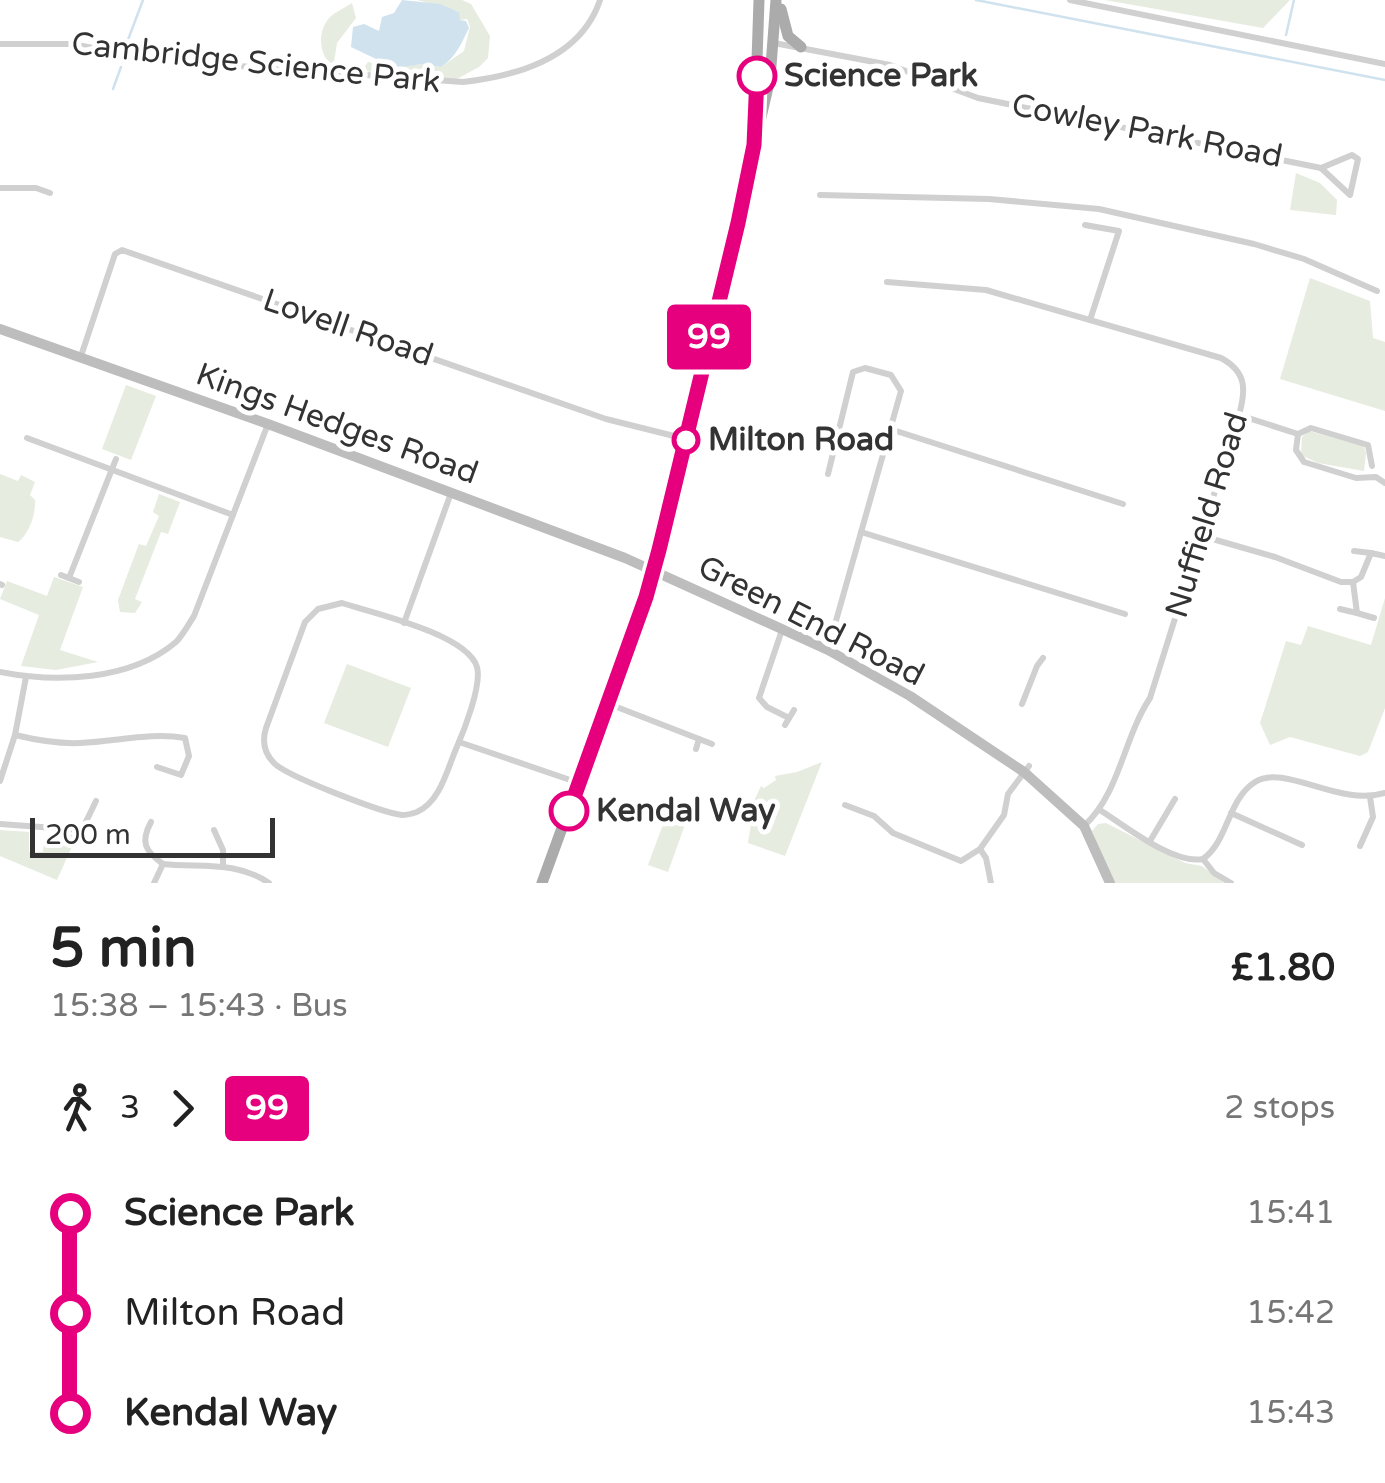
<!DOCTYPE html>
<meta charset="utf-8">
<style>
body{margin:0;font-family:"Varela Round",sans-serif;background:#f2f2f2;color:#222;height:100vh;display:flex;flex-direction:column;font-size:38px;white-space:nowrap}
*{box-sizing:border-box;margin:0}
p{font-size:32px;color:#767676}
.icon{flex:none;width:55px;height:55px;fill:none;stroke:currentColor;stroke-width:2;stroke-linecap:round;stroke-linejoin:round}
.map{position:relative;height:883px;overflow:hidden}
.details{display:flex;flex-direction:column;background:#fff;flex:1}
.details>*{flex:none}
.badge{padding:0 20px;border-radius:8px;font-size:35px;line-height:65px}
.scale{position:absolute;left:30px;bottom:25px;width:245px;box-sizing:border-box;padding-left:10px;border:5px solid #333;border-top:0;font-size:28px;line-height:35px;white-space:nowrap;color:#333;-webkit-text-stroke:8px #fff;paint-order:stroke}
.map>.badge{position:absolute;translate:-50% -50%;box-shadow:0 0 0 5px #fff}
.legs{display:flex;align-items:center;gap:15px;height:110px;padding:0 50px;font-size:32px}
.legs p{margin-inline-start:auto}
.head{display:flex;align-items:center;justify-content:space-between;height:170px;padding:0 50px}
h1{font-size:55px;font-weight:700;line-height:75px}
ul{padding:0 50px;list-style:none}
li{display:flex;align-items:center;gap:35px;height:100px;font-size:38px}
li i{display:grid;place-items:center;width:15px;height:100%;margin:0 12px;background:currentColor}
li i::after{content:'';width:25px;height:25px;margin:-12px;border:8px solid;border-radius:50%;background:#fff}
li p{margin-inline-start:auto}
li:first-child i{background:linear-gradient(#0000 50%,currentColor 0)}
li:last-child i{background:linear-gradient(currentColor 50%,#0000 0)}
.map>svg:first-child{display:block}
.green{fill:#e6ecdf}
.water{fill:#cfe2ee}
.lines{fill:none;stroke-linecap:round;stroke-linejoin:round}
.stream{stroke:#cfe2ee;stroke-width:2.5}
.street{stroke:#d0d0d0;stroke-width:6}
.secondary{stroke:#bdbdbd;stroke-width:10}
.primary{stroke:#ababab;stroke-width:11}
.line-1-casing{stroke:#fff;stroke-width:22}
.line-1{stroke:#e6007e;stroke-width:15}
.stop-1-dot{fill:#fff;stroke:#e6007e;stroke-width:5}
.labels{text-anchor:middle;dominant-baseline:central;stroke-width:10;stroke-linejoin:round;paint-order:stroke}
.street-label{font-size:32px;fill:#333;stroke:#fff}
.stop-label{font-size:32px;font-weight:bold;fill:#333;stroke:#fff;text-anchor:start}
</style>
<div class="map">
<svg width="1385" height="883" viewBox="0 0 1385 883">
<rect width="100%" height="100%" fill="#fff"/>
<!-- green -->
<g class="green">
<polygon points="417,0 462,0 471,4 490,36 488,58 479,67 455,80 362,71 368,62 389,68 422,64 441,67 464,51 470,27 467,19 459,20 458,11"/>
<polygon points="1105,0 1290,0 1263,28"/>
<path d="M352,3L356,18L337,43L333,68C319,54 316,31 331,16C337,11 346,7 352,3Z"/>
<polygon points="1296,173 1320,183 1337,200 1336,215 1290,210"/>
<polygon points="1310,278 1370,301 1373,338 1385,342 1385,411 1280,379"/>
<polygon points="126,385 156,396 131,460 102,449"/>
<polygon points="1309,431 1364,446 1366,453 1364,471 1318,463 1301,455 1302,437"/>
<path d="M0,474L18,481L21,475L35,482L30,495L35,500C36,514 29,534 18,542L0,537Z"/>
<polygon points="159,494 180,502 168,534 161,532 135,599 142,602 135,613 120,612 118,600 139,544 146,546 159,516 153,512"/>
<polygon points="54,577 83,587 60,650 98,662 56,670 21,666 39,615 0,599 7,581 47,596"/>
<polygon points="1385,598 1385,708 1368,752 1360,756 1290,737 1270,745 1260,723 1286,641 1301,645 1308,626 1371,645"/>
<polygon points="347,664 411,688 388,747 324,723"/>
<polygon points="822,762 785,856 748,843 755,799 761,786 764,788 776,780 775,776 797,772"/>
<polygon points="668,811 687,819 668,872 648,865"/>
<polygon points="1106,823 1185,863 1202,866 1224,883 1113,883 1092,831 1098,824"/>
<polygon points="0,830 29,832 29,852 43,852 44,839 61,839 62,834 77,835 57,880 0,856"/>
</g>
<!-- water -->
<path class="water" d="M402,0L440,4L459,12L460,20L466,21L469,28C461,44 456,57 441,67L422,64L395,68L351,47L353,27L364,24L379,31L382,17L394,13Z"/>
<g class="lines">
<!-- stream -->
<g class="stream">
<polyline points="976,0 1385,80"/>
<polyline points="1286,35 1294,0"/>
<polyline points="126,45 143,0"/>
<polyline points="113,89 121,67"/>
</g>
<!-- street -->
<g class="street">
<polyline points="1070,0 1385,64"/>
<polyline points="774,43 890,65 978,98 1321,168"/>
<path d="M0,44H72L156,60L463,82C518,76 581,57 600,0"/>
<polygon points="1352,155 1358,159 1350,195 1321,168"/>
<polyline points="0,188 36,188 50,193"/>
<polyline points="820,195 989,199 1099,209 1254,244 1304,259 1377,291"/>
<polyline points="1085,225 1119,231 1090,320"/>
<path d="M887,282L986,290L1221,358C1247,372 1246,390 1239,415L1150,698C1123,739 1120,793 1084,826"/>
<polyline points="81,356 115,254 122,250 606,419 686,439"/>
<polyline points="1239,415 1298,434 1311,428 1368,445 1372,466"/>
<polyline points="890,429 1123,504"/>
<polyline points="1298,434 1296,450 1304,462 1356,478 1376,477 1385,483"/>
<polyline points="27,438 233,515"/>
<polyline points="828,474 853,372 865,368 891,375 901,391 828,649"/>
<polyline points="861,532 1125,614"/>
<polyline points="1202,536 1275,557 1341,582 1353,582 1361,577 1371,553 1385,556"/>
<polyline points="1354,551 1371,553"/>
<polyline points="61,575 79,582"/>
<polyline points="69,578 116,459"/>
<polyline points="1353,582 1357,613 1374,618"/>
<polyline points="0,584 2,585"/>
<path d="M342,603C373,613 467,634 477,667C482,685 464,731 456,749C447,770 440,802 417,812C411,814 408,815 402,815C383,813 286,776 274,763C264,753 262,741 266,728L305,622L318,609Z"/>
<polyline points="1340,609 1357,613"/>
<polyline points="404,623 451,493"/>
<polyline points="782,630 759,698 767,707 789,718"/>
<path d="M0,672C56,683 130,681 176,642C183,635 188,625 194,616L268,424"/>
<polyline points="609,704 712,744"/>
<polyline points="1022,704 1037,666 1043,658"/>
<polyline points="785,725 794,710"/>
<path d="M15,735C36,740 57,744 80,743C115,742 150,732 185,738L189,756L181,775L157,767"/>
<polyline points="459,742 579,783"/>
<polyline points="696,749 699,739"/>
<polyline points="0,781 15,735 26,677"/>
<polyline points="845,805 874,816 893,833 961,861 980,849 1004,815 1008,794 1029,766"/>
<path d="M1100,810C1125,826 1174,865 1203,859"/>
<polyline points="1231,813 1302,845"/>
<path d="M151,822C140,842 145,851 163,864"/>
<polyline points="0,824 82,830 96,801"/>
<polyline points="214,830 223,850 223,865"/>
<polyline points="1150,841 1175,799"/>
<polyline points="1360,846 1373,817 1370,797"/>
<polyline points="980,849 986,858 991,883"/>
<path d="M1203,859C1229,840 1227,800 1255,782C1285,763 1338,807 1385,793"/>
<polyline points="1203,859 1214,873 1231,883"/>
<path d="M154,883L163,864C200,868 235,860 269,883"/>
</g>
<!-- secondary -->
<polyline class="secondary" points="0,329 268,424 625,558 828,650 910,696 1024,772 1084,826 1110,883"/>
<!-- primary -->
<g class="primary">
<polyline points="781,9 788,36 801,47"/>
<polyline points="755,121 759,0"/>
<polyline points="542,883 646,597 659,550 770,79 776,0"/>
</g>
</g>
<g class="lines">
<!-- line-1 casing -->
<g class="line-1-casing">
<polyline id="line-1" points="569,811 646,597 659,550 738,223 754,145 757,76"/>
</g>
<!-- line-1 -->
<use href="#line-1" class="line-1"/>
</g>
<!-- markers -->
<g class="stop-1-dot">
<circle cx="757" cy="76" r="18"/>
<circle cx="686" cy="440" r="12"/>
<circle cx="569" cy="811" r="18"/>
</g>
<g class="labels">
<!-- street labels -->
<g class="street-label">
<text transform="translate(256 63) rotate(6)">Cambridge Science Park</text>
<text transform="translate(1147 131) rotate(11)">Cowley Park Road</text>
<text transform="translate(348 328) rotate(19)">Lovell Road</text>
<text transform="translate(337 424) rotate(20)">Kings Hedges Road</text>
<text transform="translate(1207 515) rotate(-73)">Nuffield Road</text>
<text transform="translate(811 621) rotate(27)">Green End Road</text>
</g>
<!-- stop labels -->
<g class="stop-label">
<text x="784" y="76">Science Park</text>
<text x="708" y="440">Milton Road</text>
<text x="596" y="811">Kendal Way</text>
</g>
</g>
</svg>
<div class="scale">200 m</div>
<b class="badge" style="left:709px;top:337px;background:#e6007e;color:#fff">99</b>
</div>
<section class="details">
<div class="head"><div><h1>5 min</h1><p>15:38 – 15:43 · Bus</p></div><b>£1.80</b></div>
<div class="legs"><svg class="icon" aria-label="walk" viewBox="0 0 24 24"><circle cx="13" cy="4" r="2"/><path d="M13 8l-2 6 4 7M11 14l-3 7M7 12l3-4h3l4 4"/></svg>3<svg class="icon" aria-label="forward" viewBox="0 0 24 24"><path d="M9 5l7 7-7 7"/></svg><b class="badge" style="background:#e6007e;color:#fff">99</b><p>2 stops</p></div>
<ul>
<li><i style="color:#e6007e"></i><b>Science Park</b><p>15:41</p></li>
<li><i style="color:#e6007e"></i><span>Milton Road</span><p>15:42</p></li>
<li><i style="color:#e6007e"></i><b>Kendal Way</b><p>15:43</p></li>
</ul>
</section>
